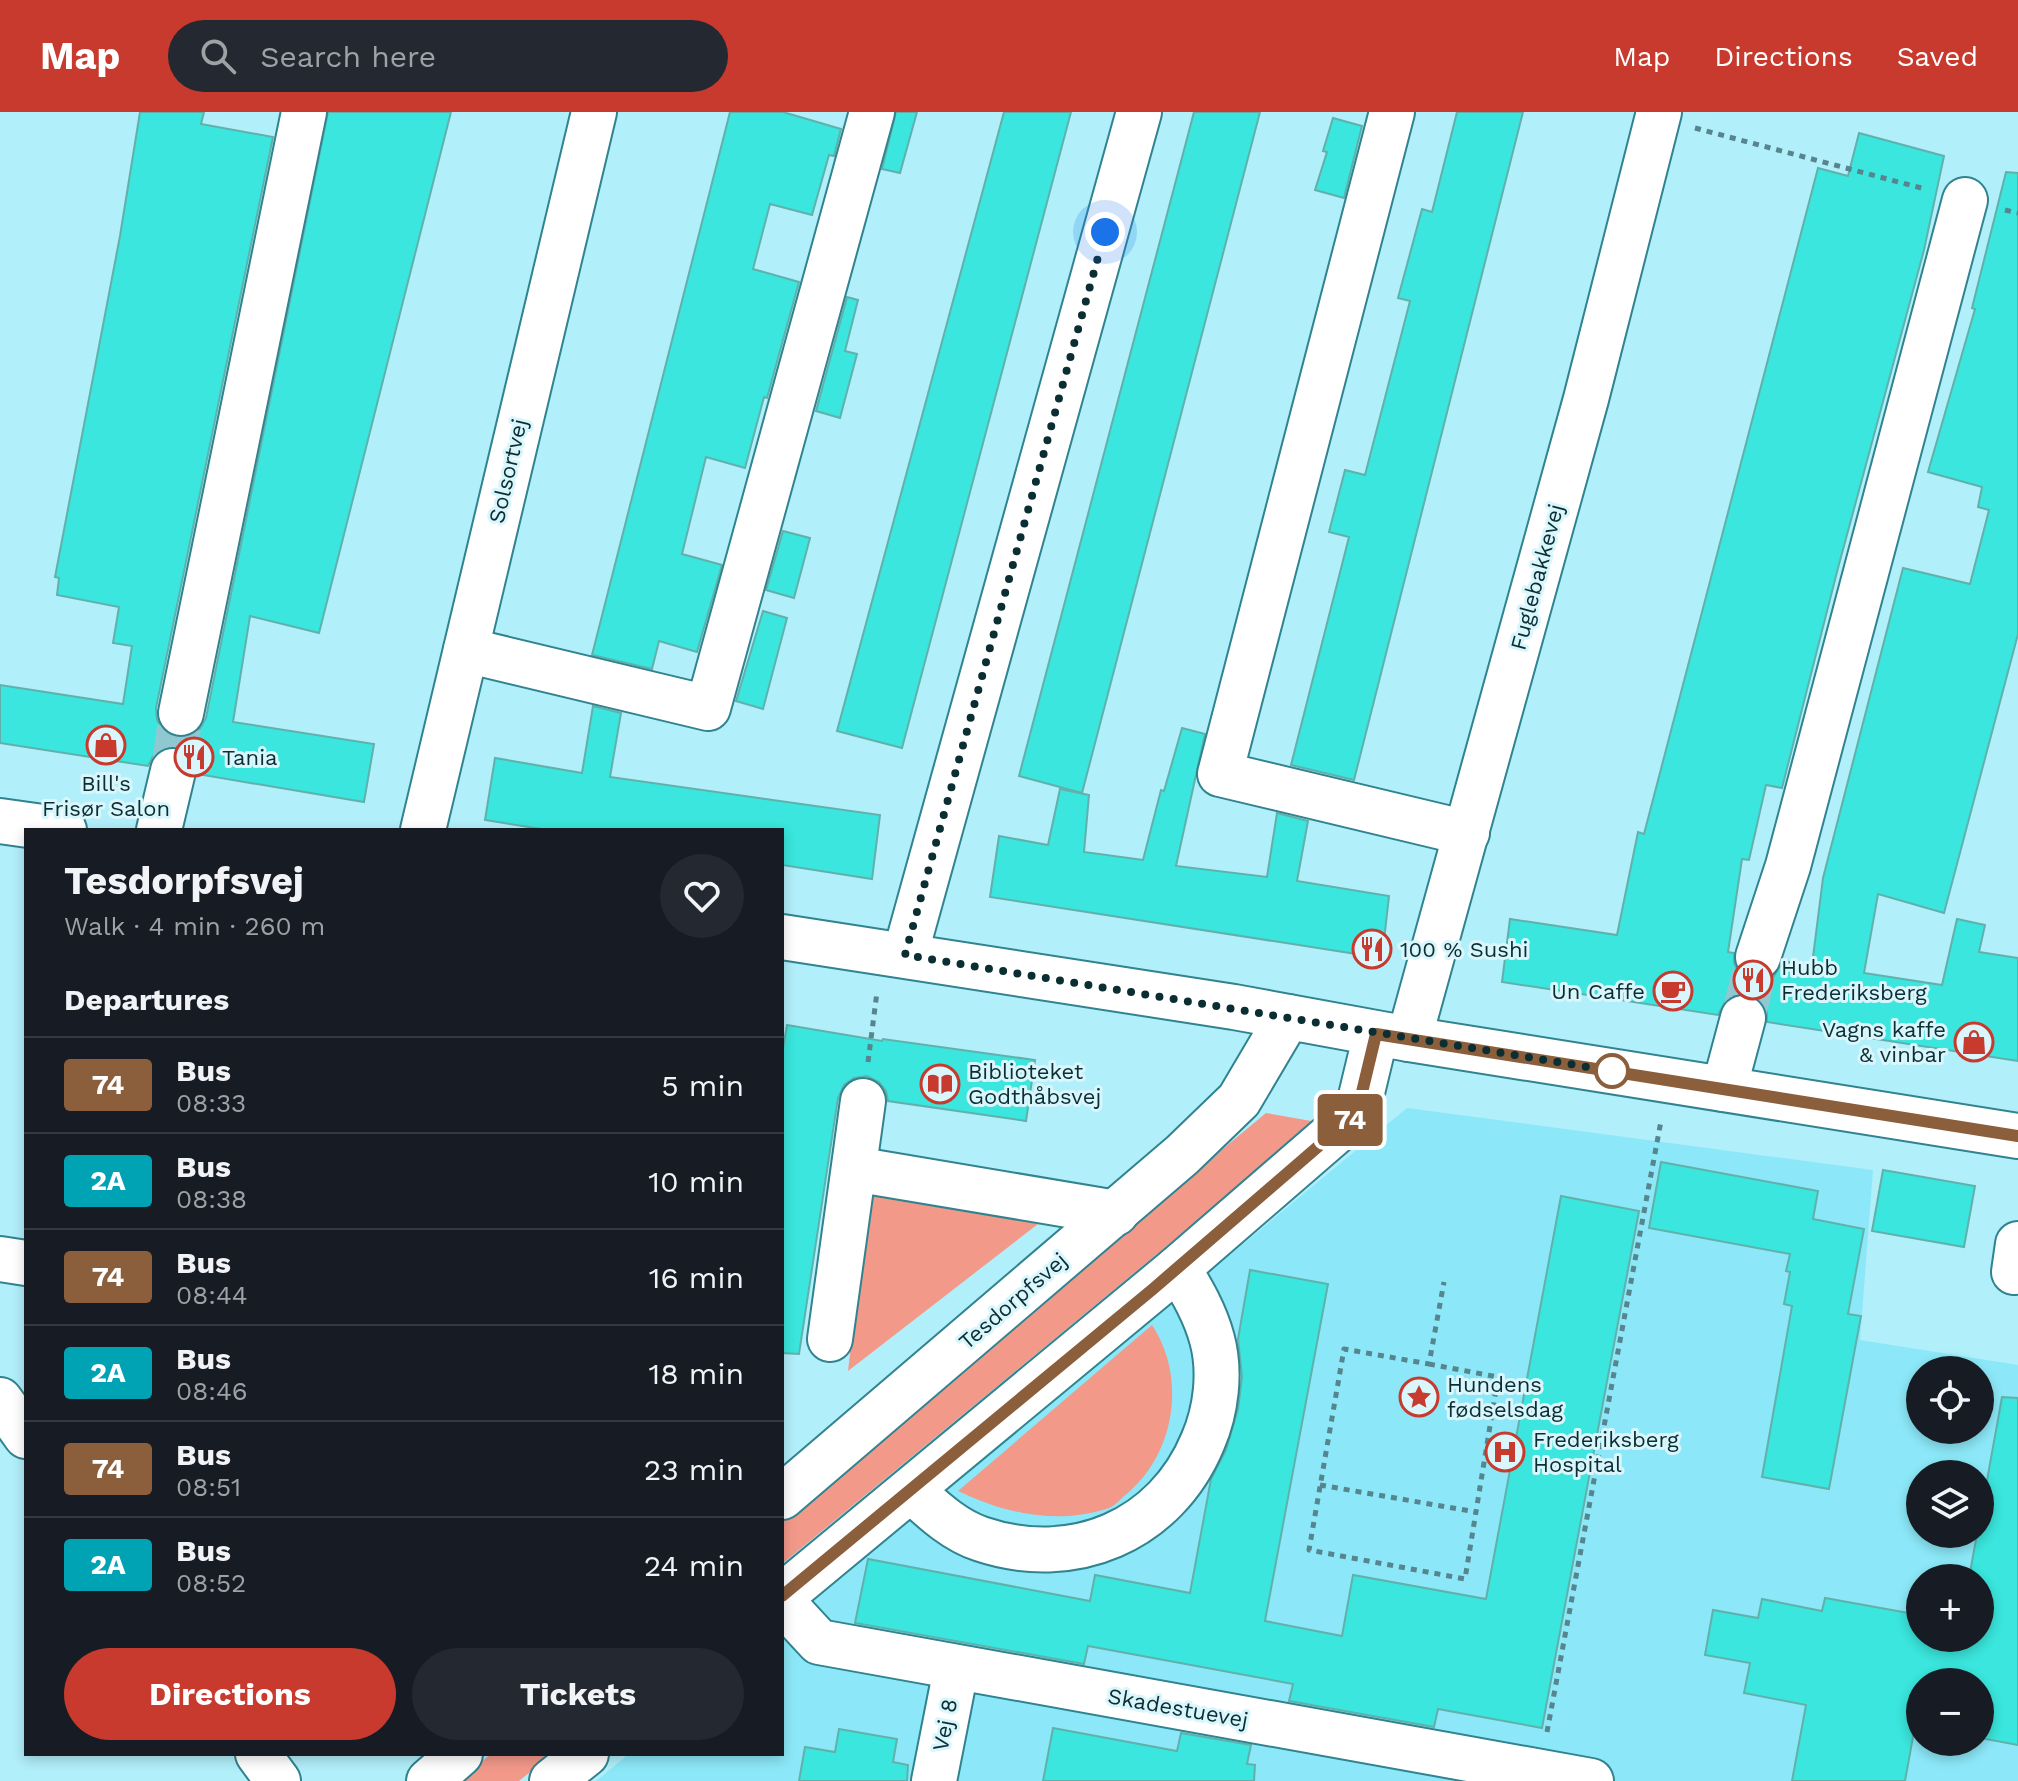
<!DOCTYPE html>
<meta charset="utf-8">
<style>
body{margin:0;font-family:"Work Sans",sans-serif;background:#242831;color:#f1f3f6;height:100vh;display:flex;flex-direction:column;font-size:30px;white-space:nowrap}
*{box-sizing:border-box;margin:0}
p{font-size:26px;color:#9ea1a6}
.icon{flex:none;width:44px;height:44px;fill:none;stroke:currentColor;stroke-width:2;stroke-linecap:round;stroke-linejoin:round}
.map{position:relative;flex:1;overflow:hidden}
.side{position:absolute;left:24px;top:716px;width:760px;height:928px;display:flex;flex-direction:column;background:#171b24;border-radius:0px;box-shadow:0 4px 12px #0003}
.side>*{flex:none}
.badge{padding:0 16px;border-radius:6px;font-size:28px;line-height:52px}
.controls{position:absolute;left:1906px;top:1244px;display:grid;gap:16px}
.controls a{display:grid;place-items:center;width:88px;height:88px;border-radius:50%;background:#171b24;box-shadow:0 4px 12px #0003;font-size:40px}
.you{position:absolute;width:40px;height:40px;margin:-20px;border:6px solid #fff;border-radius:50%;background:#1a73e8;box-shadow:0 0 0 12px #1a73e833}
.map>.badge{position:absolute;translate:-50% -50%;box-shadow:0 0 0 4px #fff}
h2{padding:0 40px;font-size:30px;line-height:72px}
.round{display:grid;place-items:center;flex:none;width:84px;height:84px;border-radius:42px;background:#242831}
.summary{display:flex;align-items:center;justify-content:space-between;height:136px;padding:0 40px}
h1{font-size:38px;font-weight:700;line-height:60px}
.primary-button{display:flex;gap:16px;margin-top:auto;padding:16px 40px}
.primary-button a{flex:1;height:92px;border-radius:48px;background:#c73a2d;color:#fff;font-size:32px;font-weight:700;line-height:92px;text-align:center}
.primary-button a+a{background:#242831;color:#f1f3f6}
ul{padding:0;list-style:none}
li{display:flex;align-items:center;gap:24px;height:96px;padding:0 40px;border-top:2px solid #363941}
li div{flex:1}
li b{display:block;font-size:30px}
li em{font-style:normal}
li .badge{min-width:88px;font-weight:700;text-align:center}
header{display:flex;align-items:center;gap:48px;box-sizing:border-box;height:112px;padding:0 40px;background:#c73a2d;color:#fff}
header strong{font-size:38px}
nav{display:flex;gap:44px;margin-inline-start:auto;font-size:28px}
.search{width:560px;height:72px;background:#242831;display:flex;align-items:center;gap:20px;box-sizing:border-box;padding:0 28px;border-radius:44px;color:#9ea1a6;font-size:30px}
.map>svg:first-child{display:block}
.built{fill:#8ce8f8;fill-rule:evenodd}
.green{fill:#f3998a}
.building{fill:#3ae6dd;stroke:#60b1ac;stroke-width:2}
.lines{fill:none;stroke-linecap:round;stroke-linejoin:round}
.minor-tunnel{stroke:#90c8d2;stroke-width:44;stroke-dasharray:44 22;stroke-linecap:butt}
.minor-casing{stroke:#30838f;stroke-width:48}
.path{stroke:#56858d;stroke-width:5;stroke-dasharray:6 6;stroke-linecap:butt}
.minor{stroke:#fff;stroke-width:44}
.line-casing{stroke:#fff;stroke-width:18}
.line{stroke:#8b5e3c;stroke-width:12}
.walk{stroke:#0b2e33;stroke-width:8;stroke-dasharray:0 14.4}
.stop-dot{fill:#fff;stroke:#8b5e3c;stroke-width:4}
.labels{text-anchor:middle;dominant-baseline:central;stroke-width:6;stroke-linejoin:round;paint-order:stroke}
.street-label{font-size:22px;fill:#0b2e33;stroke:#d8f6fc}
.poi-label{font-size:22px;fill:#0b2e33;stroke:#d8f6fc;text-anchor:start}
</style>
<header>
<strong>Map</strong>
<div class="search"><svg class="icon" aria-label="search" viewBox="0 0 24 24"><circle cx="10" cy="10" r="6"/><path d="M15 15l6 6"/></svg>Search here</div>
<nav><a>Map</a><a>Directions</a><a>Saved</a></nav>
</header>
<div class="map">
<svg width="2018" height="1669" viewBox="0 0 2018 1669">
<rect width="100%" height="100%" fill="#b1effa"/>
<!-- built -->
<path class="built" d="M1407,996L1873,1058L1860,1228L2018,1253V1669H596L629,1642H782V1514ZM1920,1258H1980V1318H1920ZM1920,1362H1980V1422H1920ZM1920,1466H1980V1526H1920ZM1920,1570H1980V1630H1920Z"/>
<!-- green -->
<g class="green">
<polygon points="1266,1001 1317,1010 782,1452 782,1403"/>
<polygon points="869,1078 1038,1112 848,1259"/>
<path d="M1152,1213C1186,1264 1176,1338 1130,1379C1122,1385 1115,1395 1106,1397C1055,1413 1004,1401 958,1379Z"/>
<polygon points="491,1642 552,1642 519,1669 458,1669"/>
</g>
<!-- building -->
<g class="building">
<polygon points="140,0 204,0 201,12 273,25 156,596 157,608 164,619 177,626 190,624 199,618 206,606 328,0 451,0 319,521 250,504 233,610 374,632 364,690 197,662 197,651 191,641 178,635 165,635 155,641 148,654 0,631 0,573 123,592 132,534 113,531 119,495 57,483 59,466 55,465 120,124"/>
<polygon points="730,0 783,0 841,17 834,44 829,43 812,103 770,92 753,157 799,170 767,286 764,285 745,356 706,345 682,442 722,453 697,540 659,529 652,557 592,543"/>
<polygon points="896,0 917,0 900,61 882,57"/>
<polygon points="1004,0 1071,0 902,636 837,619"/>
<polygon points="1194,0 1260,0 1082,681 1019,664"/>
<polygon points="1457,0 1523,0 1354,668 1291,653 1349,425 1329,420 1345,358 1365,363 1410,189 1398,186 1422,97 1432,100"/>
<polygon points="1333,6 1362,14 1344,86 1315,78 1327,40 1323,39"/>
<polygon points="1859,21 1944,44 1924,138 1838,456 1782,676 1766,673 1749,748 1742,747 1728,840 1734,841 1734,851 1739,861 1751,869 1762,870 1774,864 1783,849 1812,853 1823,766 1903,456 1970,472 1989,398 1978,395 1982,375 1928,360 1975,197 1972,196 2006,60 2018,61 2018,522 1944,801 1878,782 1864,861 1942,873 1957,807 1985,813 1979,840 2018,846 2018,949 1767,910 1767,899 1761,889 1749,882 1736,882 1726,888 1718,903 1502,870 1510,807 1617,823 1638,720 1644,722 1818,56 1848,64"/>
<polygon points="847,185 858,188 845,239 857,242 840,306 816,299"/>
<polygon points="783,419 810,426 794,486 766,478"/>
<polygon points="763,499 787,506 763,597 736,589"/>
<polygon points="593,594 621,601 610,665 880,703 872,767 782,753 782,718 547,718 485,708 495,646 582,661"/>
<polygon points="1182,616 1205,622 1176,754 1267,765 1277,701 1308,709 1297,769 1389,784 1382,846 990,785 999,724 1048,733 1060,677 1089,683 1084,740 1143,748 1161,678 1164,679"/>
<polygon points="787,913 882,929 883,927 1035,948 1026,1009 888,989 886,979 879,970 867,964 854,966 844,973 838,986 799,1242 782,1241 782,942"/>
<polygon points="1661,1050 1818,1079 1813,1107 1864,1117 1848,1202 1861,1204 1829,1377 1762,1365 1792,1194 1784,1192 1790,1160 1786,1159 1790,1142 1649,1116"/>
<polygon points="1883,1058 1975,1074 1964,1135 1872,1119"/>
<polygon points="1561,1084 1639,1099 1542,1616 1438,1597 1434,1615 1289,1589 1293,1572 1088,1534 1084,1552 855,1511 868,1447 1090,1489 1095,1463 1190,1481 1211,1367 1226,1338 1238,1297 1242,1265 1238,1227 1250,1158 1328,1172 1265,1509 1342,1524 1353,1463 1486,1487"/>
<polygon points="2002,1285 2018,1286 2018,1633 1980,1626 1980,1570 1920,1570 1920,1615 1915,1614 1905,1669 1792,1669 1806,1593 1744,1581 1750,1551 1705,1543 1713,1498 1758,1506 1762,1487 1822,1499 1825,1486 1920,1503 1920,1526 1980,1526 1980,1466 1969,1466 1977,1422 1980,1422 1980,1407"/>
<polygon points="1053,1616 1177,1639 1181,1621 1251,1633 1247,1652 1255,1653 1254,1669 1043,1669"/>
<polygon points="839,1617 897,1627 893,1650 908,1653 907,1669 799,1669 805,1635 835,1640"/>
</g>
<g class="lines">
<!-- minor-tunnel -->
<g class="minor-tunnel">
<polyline points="173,659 181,601"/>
<polyline points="1743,906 1758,845"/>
</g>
<!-- minor casing -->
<g class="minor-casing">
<g id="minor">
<polyline points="1392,0 1220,662 1467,721"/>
<polyline points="466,538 708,596 872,0"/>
<polyline points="181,601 304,0"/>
<polyline points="0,709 64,718"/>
<polyline points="159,718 173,659"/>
<polyline points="423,718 594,0"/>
<polyline points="782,825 1234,895 1409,927 2018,1024"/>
<polyline points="905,843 1139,0"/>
<polyline points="1758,845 1788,754 1965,88"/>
<polyline points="1409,927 1586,287 1659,0"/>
<polyline points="1724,977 1743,906"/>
<polyline points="854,1057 1116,1101"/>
<polyline points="0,1147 26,1151"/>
<polyline points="2014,1160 2018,1132"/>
<polyline points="830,1227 863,989"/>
<polyline points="0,1288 26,1324"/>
<path d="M912,1379C933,1398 954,1418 981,1427C1073,1458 1166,1419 1203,1329C1216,1299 1221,1260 1212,1227C1205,1201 1192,1179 1178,1156"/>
<polyline points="782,1385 1182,1043 1239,988 1288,905"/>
<polyline points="782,1484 1178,1156 1357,1001 1376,922"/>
<polyline points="782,1490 819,1530 1591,1669"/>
<polyline points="258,1642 278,1669"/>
<polyline points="429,1669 460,1642"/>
<polyline points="552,1669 586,1642"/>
<polyline points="934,1669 956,1557"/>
</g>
</g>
<!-- path -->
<g class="path">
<polyline points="1695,16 1925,77"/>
<polyline points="2005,98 2018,101"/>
<polyline points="868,950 877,880"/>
<polyline points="1429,1252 1498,1265 1465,1467 1309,1438 1344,1237 1429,1252 1444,1170"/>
<polyline points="1320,1373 1476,1400"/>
<polyline points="1547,1620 1661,1009"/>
</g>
<!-- minor -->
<use href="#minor" class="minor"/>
</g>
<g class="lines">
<!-- line casing -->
<g class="line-casing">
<polyline id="line" points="782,1484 1153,1177 1357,1001 1376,922 2018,1024"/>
</g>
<!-- line -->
<use href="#line" class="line"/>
<!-- walk -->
<polyline class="walk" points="1105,120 905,843 1612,959"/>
</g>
<!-- icons -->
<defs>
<g id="shop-ring" transform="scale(2)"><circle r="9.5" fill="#d8f6fc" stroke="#c73a2d" stroke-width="1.5"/><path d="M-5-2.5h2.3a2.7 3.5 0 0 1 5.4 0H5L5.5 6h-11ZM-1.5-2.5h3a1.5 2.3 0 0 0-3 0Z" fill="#c73a2d"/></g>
<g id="restaurant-ring" transform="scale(2)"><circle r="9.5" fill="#d8f6fc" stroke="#c73a2d" stroke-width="1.5"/><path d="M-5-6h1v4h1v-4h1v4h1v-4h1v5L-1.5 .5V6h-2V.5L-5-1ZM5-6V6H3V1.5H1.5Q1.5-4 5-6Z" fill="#c73a2d"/></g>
<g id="cafe-ring" transform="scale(2)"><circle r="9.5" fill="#d8f6fc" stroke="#c73a2d" stroke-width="1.5"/><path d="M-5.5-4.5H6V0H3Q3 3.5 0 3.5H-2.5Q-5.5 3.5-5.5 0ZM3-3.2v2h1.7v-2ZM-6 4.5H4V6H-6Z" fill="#c73a2d"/></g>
<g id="library-ring" transform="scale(2)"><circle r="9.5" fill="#d8f6fc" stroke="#c73a2d" stroke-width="1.5"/><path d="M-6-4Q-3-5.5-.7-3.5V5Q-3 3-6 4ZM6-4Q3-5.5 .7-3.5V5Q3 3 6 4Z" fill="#c73a2d"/></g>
<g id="sight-ring" transform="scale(2)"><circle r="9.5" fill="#d8f6fc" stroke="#c73a2d" stroke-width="1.5"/><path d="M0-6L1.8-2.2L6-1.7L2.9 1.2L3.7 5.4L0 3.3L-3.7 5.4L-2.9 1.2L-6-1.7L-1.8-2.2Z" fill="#c73a2d"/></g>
<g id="hospital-ring" transform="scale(2)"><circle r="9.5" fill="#d8f6fc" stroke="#c73a2d" stroke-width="1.5"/><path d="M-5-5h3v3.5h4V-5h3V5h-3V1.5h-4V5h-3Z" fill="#c73a2d"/></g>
</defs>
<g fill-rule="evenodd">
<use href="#shop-ring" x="106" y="633"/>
<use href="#restaurant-ring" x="194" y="645"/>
<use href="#restaurant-ring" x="1372" y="837"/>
<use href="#restaurant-ring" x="1753" y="868"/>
<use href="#cafe-ring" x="1673" y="879"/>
<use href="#shop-ring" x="1974" y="930"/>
<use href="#library-ring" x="940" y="972"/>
<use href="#sight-ring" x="1419" y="1285"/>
<use href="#hospital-ring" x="1505" y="1340"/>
</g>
<!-- markers -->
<circle class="stop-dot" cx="1612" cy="959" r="16"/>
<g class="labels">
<!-- street labels -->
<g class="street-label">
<text transform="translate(508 359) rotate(-77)">Solsortvej</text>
<text transform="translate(1537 465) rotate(-75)">Fuglebakkevej</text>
<text transform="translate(1013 1189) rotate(-41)">Tesdorpfsvej</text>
<text transform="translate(1178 1596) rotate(10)">Skadestuevej</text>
<text transform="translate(945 1613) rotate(-79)">Vej 8</text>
</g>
<!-- poi labels -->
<g class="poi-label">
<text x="222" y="645">Tania</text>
<text x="106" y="671" text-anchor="middle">Bill's<tspan x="106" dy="25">Frisør Salon</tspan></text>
<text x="1400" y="837">100 % Sushi</text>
<text x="1781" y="855">Hubb<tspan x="1781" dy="25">Frederiksberg</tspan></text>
<text x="1645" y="879" text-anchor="end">Un Caffe</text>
<text x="1946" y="917" text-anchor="end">Vagns kaffe<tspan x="1946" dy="25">&amp; vinbar</tspan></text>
<text x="968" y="959">Biblioteket<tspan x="968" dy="25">Godthåbsvej</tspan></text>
<text x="1447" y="1272">Hundens<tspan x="1447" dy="25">fødselsdag</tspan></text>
<text x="1533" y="1327">Frederiksberg<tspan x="1533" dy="25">Hospital</tspan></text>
</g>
</g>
</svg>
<div class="controls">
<a><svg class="icon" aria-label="locate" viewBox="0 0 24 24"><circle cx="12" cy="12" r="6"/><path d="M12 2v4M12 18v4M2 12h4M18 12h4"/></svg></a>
<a><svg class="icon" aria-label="layers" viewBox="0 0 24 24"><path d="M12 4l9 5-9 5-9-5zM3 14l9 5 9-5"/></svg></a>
<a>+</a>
<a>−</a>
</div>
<div class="you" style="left:1105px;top:120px"></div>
<b class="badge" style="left:1350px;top:1008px;background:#8b5e3c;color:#fff">74</b>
<section class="side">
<div class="summary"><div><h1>Tesdorpfsvej</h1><p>Walk · 4 min · 260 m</p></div><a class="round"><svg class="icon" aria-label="heart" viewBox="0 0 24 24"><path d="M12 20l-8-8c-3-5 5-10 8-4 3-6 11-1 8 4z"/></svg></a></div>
<h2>Departures</h2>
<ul>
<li><span class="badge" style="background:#8b5e3c;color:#fff">74</span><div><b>Bus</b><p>08:33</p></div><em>5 min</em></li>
<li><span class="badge" style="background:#00a3b4;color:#fff">2A</span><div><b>Bus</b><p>08:38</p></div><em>10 min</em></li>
<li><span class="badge" style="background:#8b5e3c;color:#fff">74</span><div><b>Bus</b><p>08:44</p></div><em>16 min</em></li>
<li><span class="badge" style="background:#00a3b4;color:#fff">2A</span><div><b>Bus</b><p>08:46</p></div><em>18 min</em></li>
<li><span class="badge" style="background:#8b5e3c;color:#fff">74</span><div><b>Bus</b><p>08:51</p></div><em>23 min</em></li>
<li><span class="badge" style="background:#00a3b4;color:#fff">2A</span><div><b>Bus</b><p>08:52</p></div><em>24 min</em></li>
</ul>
<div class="primary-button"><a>Directions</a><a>Tickets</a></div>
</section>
</div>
